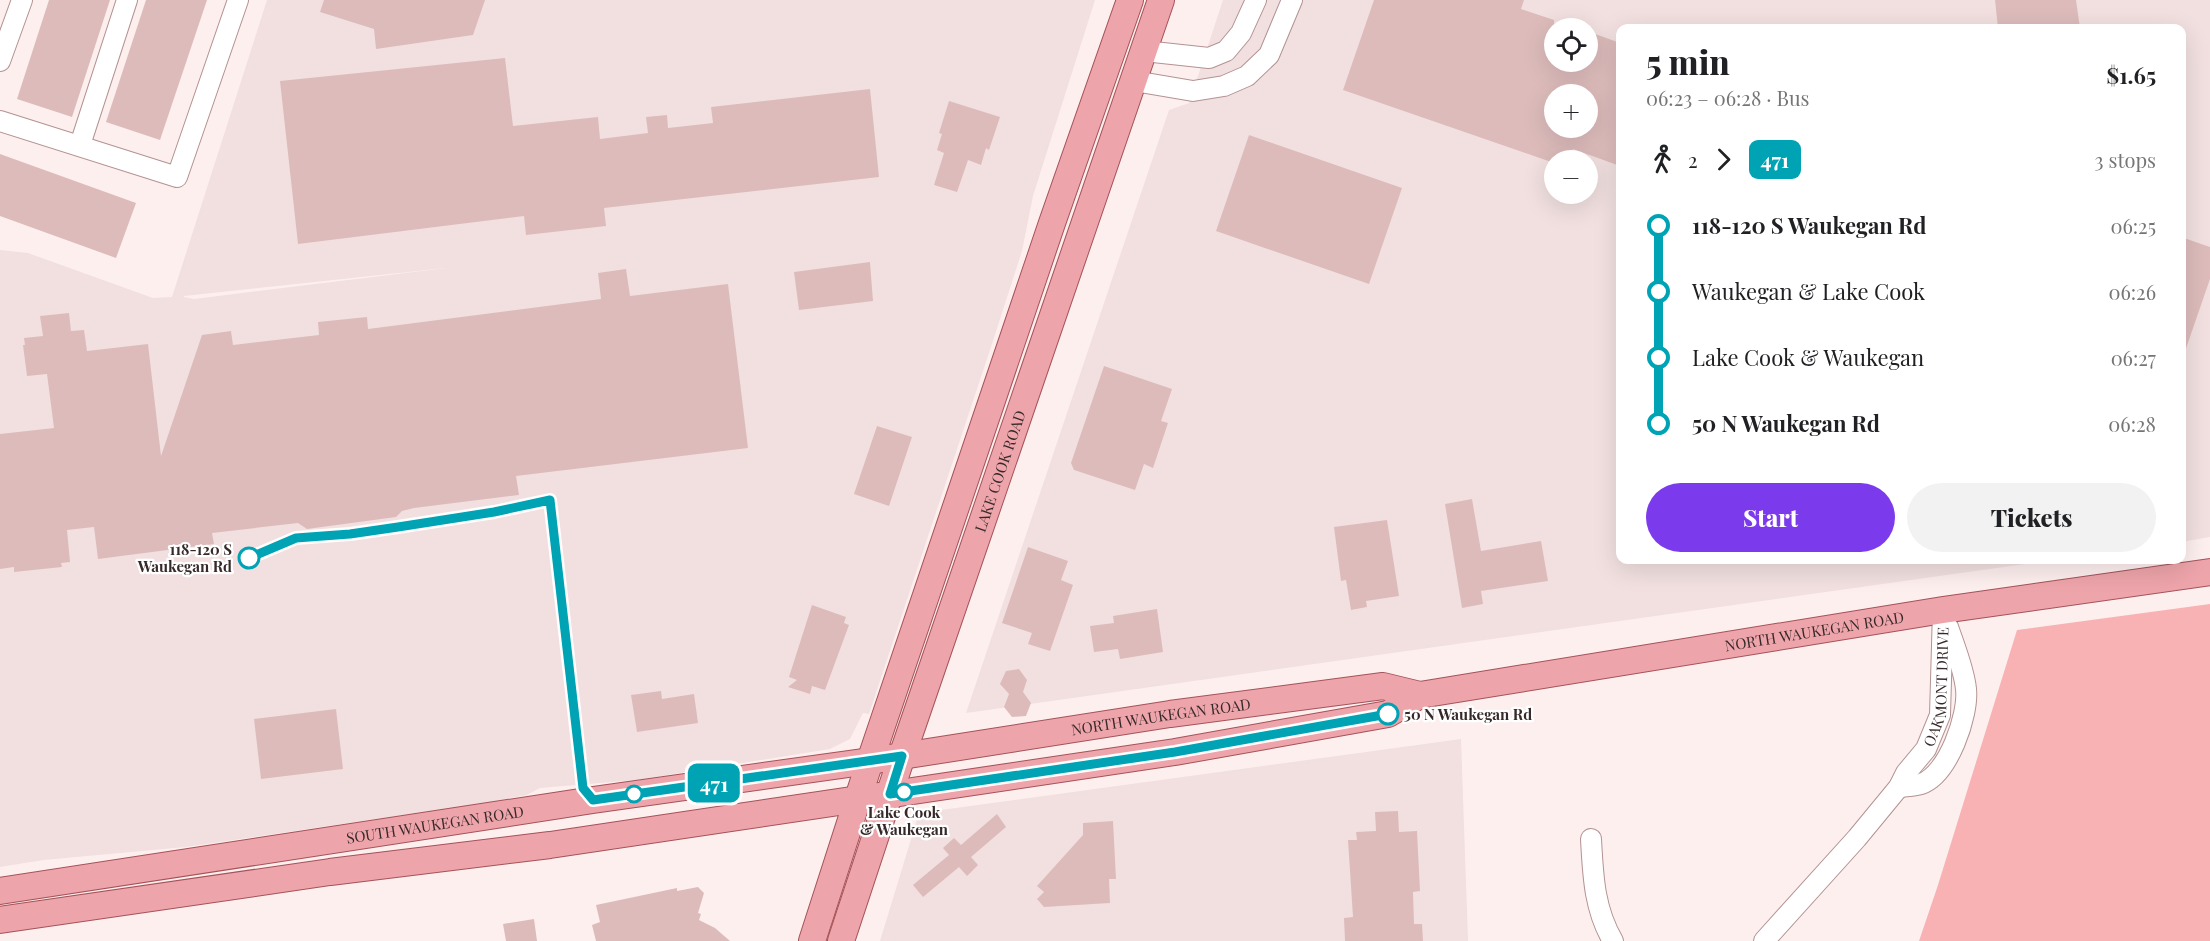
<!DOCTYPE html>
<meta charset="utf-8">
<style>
body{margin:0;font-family:"Playfair Display",serif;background:#f2f2f2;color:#202124;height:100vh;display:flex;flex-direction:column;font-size:22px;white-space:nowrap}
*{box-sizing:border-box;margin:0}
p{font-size:20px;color:#757577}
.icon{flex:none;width:33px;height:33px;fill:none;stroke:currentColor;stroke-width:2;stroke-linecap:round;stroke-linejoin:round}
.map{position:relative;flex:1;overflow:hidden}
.side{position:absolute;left:1616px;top:24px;width:570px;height:540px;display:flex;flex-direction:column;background:#fff;border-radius:12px;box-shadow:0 6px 24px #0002}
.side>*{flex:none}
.badge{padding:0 12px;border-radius:9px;font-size:21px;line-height:39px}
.tools{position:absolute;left:1544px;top:18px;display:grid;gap:12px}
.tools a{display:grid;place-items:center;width:54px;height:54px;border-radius:50%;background:#fff;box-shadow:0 6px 24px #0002;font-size:30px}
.map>.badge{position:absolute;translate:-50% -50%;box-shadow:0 0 0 3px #fff}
.legs{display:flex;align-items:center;gap:9px;height:66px;padding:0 30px;font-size:20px}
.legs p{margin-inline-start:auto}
.overview{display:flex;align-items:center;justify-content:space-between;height:102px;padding:0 30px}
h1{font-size:33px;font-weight:800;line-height:45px}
.button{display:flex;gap:12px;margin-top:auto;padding:12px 30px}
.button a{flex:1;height:69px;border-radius:36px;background:#7c3aed;color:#fff;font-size:24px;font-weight:800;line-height:69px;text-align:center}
.button a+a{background:#f2f2f2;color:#202124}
ul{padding:0 30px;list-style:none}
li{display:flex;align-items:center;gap:21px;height:66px;font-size:22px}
li i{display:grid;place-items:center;width:9px;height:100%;margin:0 8px;background:currentColor}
li i::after{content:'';width:15px;height:15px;margin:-8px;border:4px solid;border-radius:50%;background:#fff}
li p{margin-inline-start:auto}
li:first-child i{background:linear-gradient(#0000 50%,currentColor 0)}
li:last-child i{background:linear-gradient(currentColor 50%,#0000 0)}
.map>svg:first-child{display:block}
.built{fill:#f2e0e0;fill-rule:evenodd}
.green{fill:#f8b2b4}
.building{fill:#dbb;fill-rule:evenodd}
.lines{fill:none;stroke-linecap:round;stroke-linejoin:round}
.minor-casing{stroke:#b39292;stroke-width:22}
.major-casing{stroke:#a55258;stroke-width:28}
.minor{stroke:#fff;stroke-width:20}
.major{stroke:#eda4aa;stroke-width:26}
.line-1-casing{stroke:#fff;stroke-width:14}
.line-1{stroke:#00a3b4;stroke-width:9}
.stop-1-dot{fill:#fff;stroke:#00a3b4;stroke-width:3}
.labels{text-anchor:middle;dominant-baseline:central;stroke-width:4.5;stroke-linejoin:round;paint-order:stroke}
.street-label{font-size:15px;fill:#362929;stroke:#fff}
.stop-label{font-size:15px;font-weight:bold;fill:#362929;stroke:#fff;text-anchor:end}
</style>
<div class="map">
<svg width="2210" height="941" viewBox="0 0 2210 941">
<rect width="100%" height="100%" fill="#feefef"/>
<!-- built -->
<g class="built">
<path d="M267,0H1095L1033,196L1022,251L992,344L869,714L863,713L850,739L830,749L637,780L540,788L527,795L485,803L186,847L44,860L0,867V250L28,253L153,298L172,297ZM446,268L194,299L184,297V296Z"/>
<path d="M1223,0H2210V537L2181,542V28H1620V560H2054L966,713L1169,110L1189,103ZM1554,28H1587V62H1554ZM1554,94H1587V128H1554ZM1554,160H1587V194H1554Z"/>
<polygon points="1461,739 1468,941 880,941 919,813"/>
</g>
<!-- green -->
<polygon class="green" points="2210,604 2210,941 1919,941 1938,885 2017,630"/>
<!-- building -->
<g class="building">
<polygon points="49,0 110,0 72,117 17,99"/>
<polygon points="146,0 207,0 160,140 106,122"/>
<polygon points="324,0 485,0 473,35 376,49 374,29 320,12"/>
<path d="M1374,0H1524L1521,9L1554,20V62H1587V31L1620,43V166L1573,149L1569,160H1554V163L1343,90ZM1554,94H1587V128H1554Z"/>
<polygon points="1995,0 2076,0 2080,28 1998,28"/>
<polygon points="505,58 513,126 598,117 600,139 648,133 646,117 667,115 668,128 713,123 711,107 870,89 879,177 604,208 606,226 526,235 524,216 298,244 280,81"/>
<polygon points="949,101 1000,117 989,150 986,148 981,165 968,160 957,192 934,185 944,153 937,150 942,134 939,133"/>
<polygon points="1249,135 1402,188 1369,284 1216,231"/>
<polygon points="0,154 136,203 116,258 0,216"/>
<polygon points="2181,237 2210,247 2210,279 2183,357 2181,356"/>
<polygon points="870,262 873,301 799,310 794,272"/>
<polygon points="626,269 630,296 728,284 748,448 516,476 519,495 414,508 402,511 396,517 307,529 298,523 212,533 214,544 98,559 94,527 67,530 70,562 61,563 62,567 14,572 14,567 0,569 0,434 54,428 47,374 27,376 23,345 25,345 24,338 43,336 40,316 69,313 71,331 84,330 87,351 148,344 161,456 202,335 231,331 233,345 319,335 318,322 367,317 368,329 601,299 598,273"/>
<polygon points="1104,366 1172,389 1161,421 1168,423 1153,468 1144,464 1135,490 1074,470 1071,463"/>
<polygon points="877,426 912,437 889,506 854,494"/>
<polygon points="1472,499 1481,551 1541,541 1548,581 1481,591 1483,604 1462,608 1445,504"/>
<polygon points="1387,520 1399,596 1366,601 1367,607 1351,610 1346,580 1341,581 1334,527"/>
<polygon points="1028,547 1068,561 1061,580 1073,585 1050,651 1028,644 1032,633 1002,623"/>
<polygon points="812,605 846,617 844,623 849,625 825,690 812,686 810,694 788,687 797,680 789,677"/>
<polygon points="1157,609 1163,652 1120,659 1118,649 1094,652 1090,626 1114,623 1113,616"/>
<polygon points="1019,669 1027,680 1023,692 1031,703 1026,716 1012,717 1004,707 1009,694 1000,684 1006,671"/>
<polygon points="661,691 662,699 694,694 698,723 637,732 631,695"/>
<polygon points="336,709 343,769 261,779 254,719"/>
<polygon points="1398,811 1399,832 1417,831 1420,891 1413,892 1414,924 1422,924 1423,941 1345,941 1344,918 1353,917 1348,840 1357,840 1356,832 1376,831 1375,812"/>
<polygon points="997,814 1006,827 971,857 978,865 967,876 959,867 923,897 913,885 949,855 943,848 954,838 961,845"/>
<polygon points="1113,821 1116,879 1109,879 1110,903 1044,907 1037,899 1044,892 1037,886 1083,835 1083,823"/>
<polygon points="698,887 704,893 698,913 701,914 699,920 715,928 730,941 596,941 592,925 600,922 596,905 677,888 677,891"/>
<polygon points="534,919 537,941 506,941 503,924"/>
</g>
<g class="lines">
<!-- minor casing -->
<g class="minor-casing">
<g id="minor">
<polyline points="1144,51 1209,58 1226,51 1241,33 1256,0"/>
<polyline points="0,61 22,0"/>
<polyline points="1134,81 1193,91 1224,86 1247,76 1269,55 1292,0"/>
<polyline points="0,121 177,177 238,0"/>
<polyline points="80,145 127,0"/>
<path d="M1899,787C1906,786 1915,786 1921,784C1948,775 1969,715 1966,689C1964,669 1954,645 1948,627"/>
<path d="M1591,839C1593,875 1594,909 1613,941"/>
<path id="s1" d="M1764,941L1857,838L1899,787L1906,773L1926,749L1940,715L1943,610"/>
</g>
</g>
<!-- major casing -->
<g class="major-casing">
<g id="major">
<path id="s2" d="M0,891L593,800L870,761L1170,714L1383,686L1420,695"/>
<path id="s3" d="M0,920L330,872L550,845L1175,752L1388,714L1420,695L1943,610L2210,572"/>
<polyline points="812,941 870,761 1052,223 1130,0"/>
<path id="s4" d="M841,941L902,756L1161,0"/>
</g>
</g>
<!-- minor -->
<use href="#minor" class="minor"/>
<!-- major -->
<use href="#major" class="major"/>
</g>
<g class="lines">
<!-- line-1 casing -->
<g class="line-1-casing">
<polyline id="line-1" points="249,558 296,538 350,534 398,527 494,512 550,500 583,788 593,800 902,756 890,794 1175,752 1388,714"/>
</g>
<!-- line-1 -->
<use href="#line-1" class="line-1"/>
</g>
<!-- markers -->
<g class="stop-1-dot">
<circle cx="249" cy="558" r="10"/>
<circle cx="1388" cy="714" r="10"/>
<circle cx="904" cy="792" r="8"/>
<circle cx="634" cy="794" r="8"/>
</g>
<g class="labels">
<!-- street labels -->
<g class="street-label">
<text stroke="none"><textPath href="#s4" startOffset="496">LAKE COOK ROAD</textPath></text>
<text stroke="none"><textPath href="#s3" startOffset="1840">NORTH WAUKEGAN ROAD</textPath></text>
<text stroke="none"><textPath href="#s1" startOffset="316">OAKMONT DRIVE</textPath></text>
<text stroke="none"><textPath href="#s2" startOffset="1174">NORTH WAUKEGAN ROAD</textPath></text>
<text stroke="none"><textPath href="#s2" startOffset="440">SOUTH WAUKEGAN ROAD</textPath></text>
</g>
<!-- stop labels -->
<g class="stop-label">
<text x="232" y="549">118-120 S<tspan x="232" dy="17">Waukegan Rd</tspan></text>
<text x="1404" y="714" text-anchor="start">50 N Waukegan Rd</text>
<text x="904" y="812" text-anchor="middle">Lake Cook<tspan x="904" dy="17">&amp; Waukegan</tspan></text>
</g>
</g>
</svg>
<div class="tools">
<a><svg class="icon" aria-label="locate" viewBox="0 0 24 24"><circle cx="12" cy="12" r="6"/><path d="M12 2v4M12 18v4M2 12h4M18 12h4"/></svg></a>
<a>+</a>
<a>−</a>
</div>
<b class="badge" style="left:714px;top:783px;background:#00a3b4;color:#fff">471</b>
<section class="side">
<div class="overview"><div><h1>5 min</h1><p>06:23 – 06:28 · Bus</p></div><b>$1.65</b></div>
<div class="legs"><svg class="icon" aria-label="walk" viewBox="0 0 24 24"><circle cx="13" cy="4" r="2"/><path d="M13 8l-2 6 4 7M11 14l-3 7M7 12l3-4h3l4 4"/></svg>2<svg class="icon" aria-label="forward" viewBox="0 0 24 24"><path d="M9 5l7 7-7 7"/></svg><b class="badge" style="background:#00a3b4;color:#fff">471</b><p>3 stops</p></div>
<ul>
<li><i style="color:#00a3b4"></i><b>118-120 S Waukegan Rd</b><p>06:25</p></li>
<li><i style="color:#00a3b4"></i><span>Waukegan &amp; Lake Cook</span><p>06:26</p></li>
<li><i style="color:#00a3b4"></i><span>Lake Cook &amp; Waukegan</span><p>06:27</p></li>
<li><i style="color:#00a3b4"></i><b>50 N Waukegan Rd</b><p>06:28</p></li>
</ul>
<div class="button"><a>Start</a><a>Tickets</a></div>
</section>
</div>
